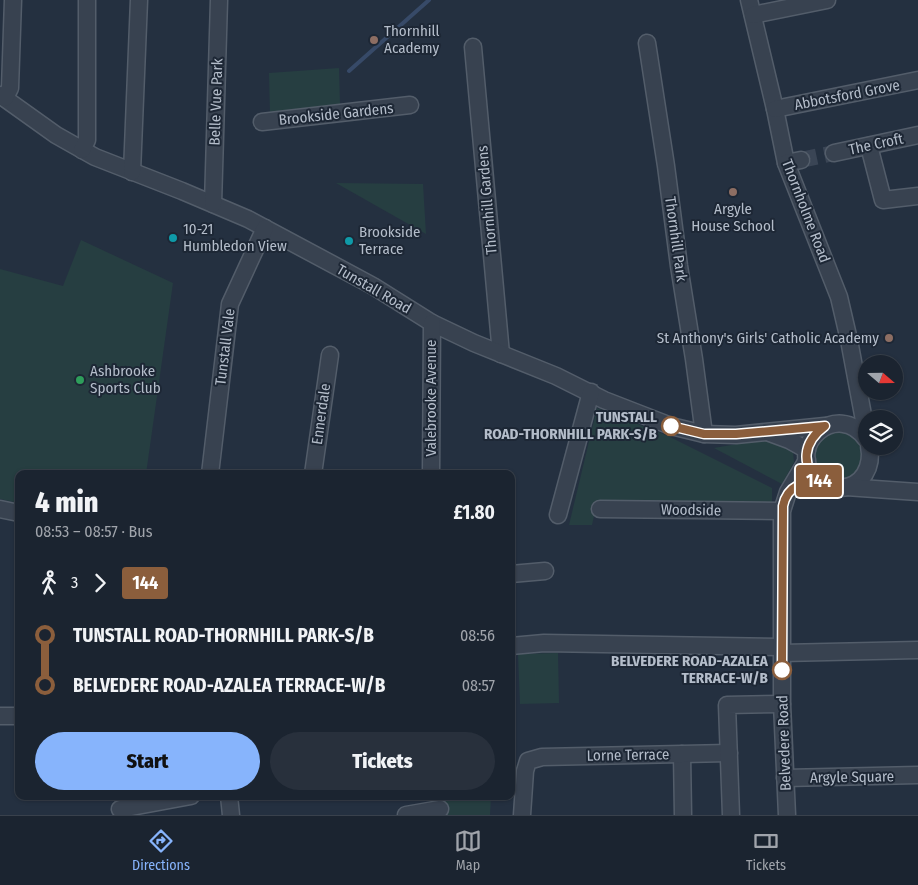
<!DOCTYPE html>
<meta charset="utf-8">
<style>
body{margin:0;font-family:"Fira Sans Condensed",sans-serif;background:#28303c;color:#f1f3f6;height:100vh;display:flex;flex-direction:column;font-size:19px;white-space:nowrap}
*{box-sizing:border-box;margin:0}
p{font-size:16px;color:#a0a4ab}
.icon{flex:none;width:28px;height:28px;fill:none;stroke:currentColor;stroke-width:2;stroke-linecap:round;stroke-linejoin:round}
.map{position:relative;flex:1;overflow:hidden}
.details{position:absolute;left:15px;top:470px;width:500px;height:330px;display:flex;flex-direction:column;background:#1b2430;border-radius:10px;box-shadow:0 1px 4px #0004,0 0 0 1px #39414c}
.details>*{flex:none}
.badge{padding:0 10px;border-radius:4px;font-size:18px;line-height:32px}
.needle{width:32px;rotate:110deg}
.tools{position:absolute;left:858px;top:355px;display:grid;gap:10px}
.tools a{display:grid;place-items:center;width:45px;height:45px;border-radius:50%;background:#1b2430;box-shadow:0 1px 4px #0004,0 0 0 1px #39414c;font-size:25px}
.map>.badge{position:absolute;translate:-50% -50%;box-shadow:0 0 0 2px #fff}
.legs{display:flex;align-items:center;gap:8px;height:55px;padding:0 20px;font-size:16px}
.legs p{margin-inline-start:auto}
.head{display:flex;align-items:center;justify-content:space-between;height:85px;padding:0 20px}
h1{font-size:28px;font-weight:800;line-height:38px}
.cta{display:flex;gap:10px;margin-top:auto;padding:10px 20px}
.cta a{flex:1;height:58px;border-radius:30px;background:#87b4fc;color:#111;font-size:20px;font-weight:800;line-height:58px;text-align:center}
.cta a+a{background:#28303c;color:#f1f3f6}
ul{padding:0 20px;list-style:none}
li{display:flex;align-items:center;gap:18px;height:50px;font-size:19px}
li i{display:grid;place-items:center;width:8px;height:100%;margin:0 6px;background:currentColor}
li i::after{content:'';width:12px;height:12px;margin:-6px;border:4px solid;border-radius:50%;background:#1b2430}
li p{margin-inline-start:auto}
li:first-child i{background:linear-gradient(#0000 50%,currentColor 0)}
li:last-child i{background:linear-gradient(currentColor 50%,#0000 0)}
.menu{display:flex;justify-content:space-around;align-items:center;height:70px;border-top:1px solid #39414c;background:#1b2430;font-size:14px;color:#a0a4ab}
.menu a{display:grid;justify-items:center;gap:2px}
.menu .current{color:#87b4fc}
.map>svg:first-child{display:block}
.green{fill:#263e41}
.lines{fill:none;stroke-linecap:round;stroke-linejoin:round}
.stream{stroke:#374a68;stroke-width:4}
.minor-tunnel{stroke:#3a4555;stroke-width:16;stroke-dasharray:16 8;stroke-linecap:butt}
.minor-casing{stroke:#535d6a;stroke-width:19}
.minor{stroke:#384250;stroke-width:16}
.line-1-casing{stroke:#fff;stroke-width:11}
.line-1{stroke:#8b5e3c;stroke-width:8}
.education-dot{fill:#8d6e63;stroke:#1d2735;stroke-width:2}
.culture-dot{fill:#0f9aa8;stroke:#1d2735;stroke-width:2}
.leisure-dot{fill:#2e9e5b;stroke:#1d2735;stroke-width:2}
.stop-1-dot{fill:#fff;stroke:#8b5e3c;stroke-width:2.5}
.labels{text-anchor:middle;dominant-baseline:central;stroke-width:4;stroke-linejoin:round;paint-order:stroke}
.poi-label{font-size:15px;fill:#b4bdca;stroke:#1d2735;text-anchor:start}
.street-label{font-size:15px;fill:#b4bdca;stroke:#1d2735}
.stop-label{font-size:15px;font-weight:bold;fill:#b4bdca;stroke:#1d2735;text-anchor:end}
</style>
<div class="map">
<svg width="918" height="815" viewBox="0 0 918 815">
<rect width="100%" height="100%" fill="#243040"/>
<!-- green -->
<g class="green">
<polygon points="339,68 340,105 270,114 269,73"/>
<polygon points="336,183 423,184 426,234"/>
<polygon points="81,240 173,283 146,474 19,474 19,503 0,499 0,269 63,286"/>
<polygon points="597,408 668,436 772,488 772,507 597,503 592,525 569,525"/>
<circle cx="839" cy="456" r="25"/>
<polygon points="770,440 783,442 793,452 794,462 782,484 714,448 748,442"/>
<polygon points="558,653 559,703 520,704 518,654"/>
<polygon points="444,796 491,796 490,815 445,815"/>
</g>
<g class="lines">
<!-- stream -->
<polyline class="stream" points="349,71 429,0"/>
<!-- minor-tunnel -->
<polyline class="minor-tunnel" points="801,160 834,153"/>
<!-- minor casing -->
<g class="minor-casing">
<g id="minor">
<polyline points="749,0 775,109 786,163 839,297 849,340 866,431"/>
<polyline points="753,15 827,0"/>
<polyline points="647,43 666,166 679,266 694,359 704,434"/>
<polyline points="473,47 501,354"/>
<polyline points="0,95 56,135 95,157 182,191 248,219 373,286 432,323 474,343 556,376 604,400 671,426 704,434 736,435 825,426"/>
<polyline points="5,98 10,88 13,0"/>
<polyline points="775,109 918,80"/>
<polyline points="262,122 410,105"/>
<polyline points="869,146 883,200 918,196"/>
<polyline points="82,150 87,140 87,0"/>
<polyline points="834,153 918,135"/>
<polyline points="786,163 801,160"/>
<polyline points="132,172 139,0"/>
<polyline points="213,204 219,0"/>
<polyline points="770,433 789,440 807,450"/>
<path d="M866,439C838,399 784,446 816,478C822,485 831,488 840,488C863,487 873,466 869,446"/>
<polyline points="210,474 230,304 265,228"/>
<polyline points="313,474 330,355"/>
<polyline points="431,474 432,323"/>
<polyline points="846,487 918,492"/>
<polyline points="0,509 19,513"/>
<polyline points="600,509 782,511"/>
<polyline points="558,515 591,392"/>
<polyline points="511,574 545,571"/>
<polyline points="511,646 544,643 782,647"/>
<polyline points="782,653 918,650"/>
<polyline points="0,716 19,716"/>
<polyline points="682,754 683,815"/>
<polyline points="785,778 918,775"/>
<polyline points="229,796 231,815"/>
<polyline points="120,809 191,796"/>
<polyline points="406,815 440,809"/>
<polyline points="522,815 525,771 528,761 542,757 729,753"/>
<polyline points="731,815 727,705 782,704"/>
<polyline points="787,815 782,704 782,511 788,492 807,460"/>
</g>
</g>
<!-- minor -->
<use href="#minor" class="minor"/>
</g>
<g class="lines">
<!-- line-1 casing -->
<g class="line-1-casing">
<path id="line-1" d="M671,426L704,434H736L825,426C803,442 799,466 822,484C803,480 787,486 783,506L782,670"/>
</g>
<!-- line-1 -->
<use href="#line-1" class="line-1"/>
</g>
<!-- markers -->
<g class="education-dot">
<circle cx="374" cy="40" r="5"/>
<circle cx="733" cy="192" r="5"/>
<circle cx="889" cy="338" r="5"/>
</g>
<g class="culture-dot">
<circle cx="173" cy="238" r="5"/>
<circle cx="349" cy="241" r="5"/>
</g>
<circle class="leisure-dot" cx="80" cy="380" r="5"/>
<g class="stop-1-dot">
<circle cx="671" cy="426" r="9"/>
<circle cx="782" cy="670" r="9"/>
</g>
<g class="labels">
<!-- poi labels -->
<g class="poi-label">
<text x="384" y="31">Thornhill<tspan x="384" dy="17">Academy</tspan></text>
<text x="733" y="209" text-anchor="middle">Argyle<tspan x="733" dy="17">House School</tspan></text>
<text x="183" y="229">10-21<tspan x="183" dy="17">Humbledon View</tspan></text>
<text x="359" y="232">Brookside<tspan x="359" dy="17">Terrace</tspan></text>
<text x="879" y="338" text-anchor="end">St Anthony's Girls' Catholic Academy</text>
<text x="90" y="371">Ashbrooke<tspan x="90" dy="17">Sports Club</tspan></text>
</g>
<!-- street labels -->
<g class="street-label">
<text transform="translate(847 95) rotate(-11)">Abbotsford Grove</text>
<text transform="translate(216 102) rotate(-88)">Belle Vue Park</text>
<text transform="translate(336 114) rotate(-6)">Brookside Gardens</text>
<text transform="translate(876 144) rotate(-12)">The Croft</text>
<text transform="translate(487 200) rotate(-95)">Thornhill Gardens</text>
<text transform="translate(806 211) rotate(69)">Thornholme Road</text>
<text transform="translate(676 239) rotate(82)">Thornhill Park</text>
<text transform="translate(374 289) rotate(30)">Tunstall Road</text>
<text transform="translate(225 347) rotate(-83)">Tunstall Vale</text>
<text transform="translate(431 398) rotate(-90)">Valebrooke Avenue</text>
<text transform="translate(321 414) rotate(-82)">Ennerdale</text>
<text transform="translate(691 510) rotate(1)">Woodside</text>
<text transform="translate(784 743) rotate(-92)">Belvedere Road</text>
<text transform="translate(628 755) rotate(-1)">Lorne Terrace</text>
<text transform="translate(852 777) rotate(-1)">Argyle Square</text>
</g>
<!-- stop labels -->
<g class="stop-label">
<text x="657" y="417">TUNSTALL<tspan x="657" dy="17">ROAD-THORNHILL PARK-S/B</tspan></text>
<text x="768" y="661">BELVEDERE ROAD-AZALEA<tspan x="768" dy="17">TERRACE-W/B</tspan></text>
</g>
</g>
</svg>
<div class="tools">
<a><svg class="needle" viewBox="-14 -14 28 28"><path d="M0-13l5 13h-10z" fill="#e53935"/><path d="M0 13l5-13h-10z" fill="#a0a4ab"/></svg></a>
<a><svg class="icon" aria-label="layers" viewBox="0 0 24 24"><path d="M12 4l9 5-9 5-9-5zM3 14l9 5 9-5"/></svg></a>
</div>
<b class="badge" style="left:819px;top:481px;background:#8b5e3c;color:#fff">144</b>
<section class="details">
<div class="head"><div><h1>4 min</h1><p>08:53 – 08:57 · Bus</p></div><b>£1.80</b></div>
<div class="legs"><svg class="icon" aria-label="walk" viewBox="0 0 24 24"><circle cx="13" cy="4" r="2"/><path d="M13 8l-2 6 4 7M11 14l-3 7M7 12l3-4h3l4 4"/></svg>3<svg class="icon" aria-label="forward" viewBox="0 0 24 24"><path d="M9 5l7 7-7 7"/></svg><b class="badge" style="background:#8b5e3c;color:#fff">144</b></div>
<ul>
<li><i style="color:#8b5e3c"></i><b>TUNSTALL ROAD-THORNHILL PARK-S/B</b><p>08:56</p></li>
<li><i style="color:#8b5e3c"></i><b>BELVEDERE ROAD-AZALEA TERRACE-W/B</b><p>08:57</p></li>
</ul>
<div class="cta"><a>Start</a><a>Tickets</a></div>
</section>
</div>
<nav class="menu">
<a class="current"><svg class="icon" aria-label="directions" viewBox="0 0 24 24"><path d="M12 3l9 9-9 9-9-9zM9 14v-3h6M13 9l2 2-2 2"/></svg>Directions</a>
<a><svg class="icon" aria-label="map" viewBox="0 0 24 24"><path d="M3 6l6-2 6 2 6-2v14l-6 2-6-2-6 2zM9 4v14M15 6v14"/></svg>Map</a>
<a><svg class="icon" aria-label="tickets" viewBox="0 0 24 24"><path d="M3 7h18v10H3zM15 7v10"/></svg>Tickets</a>
</nav>
